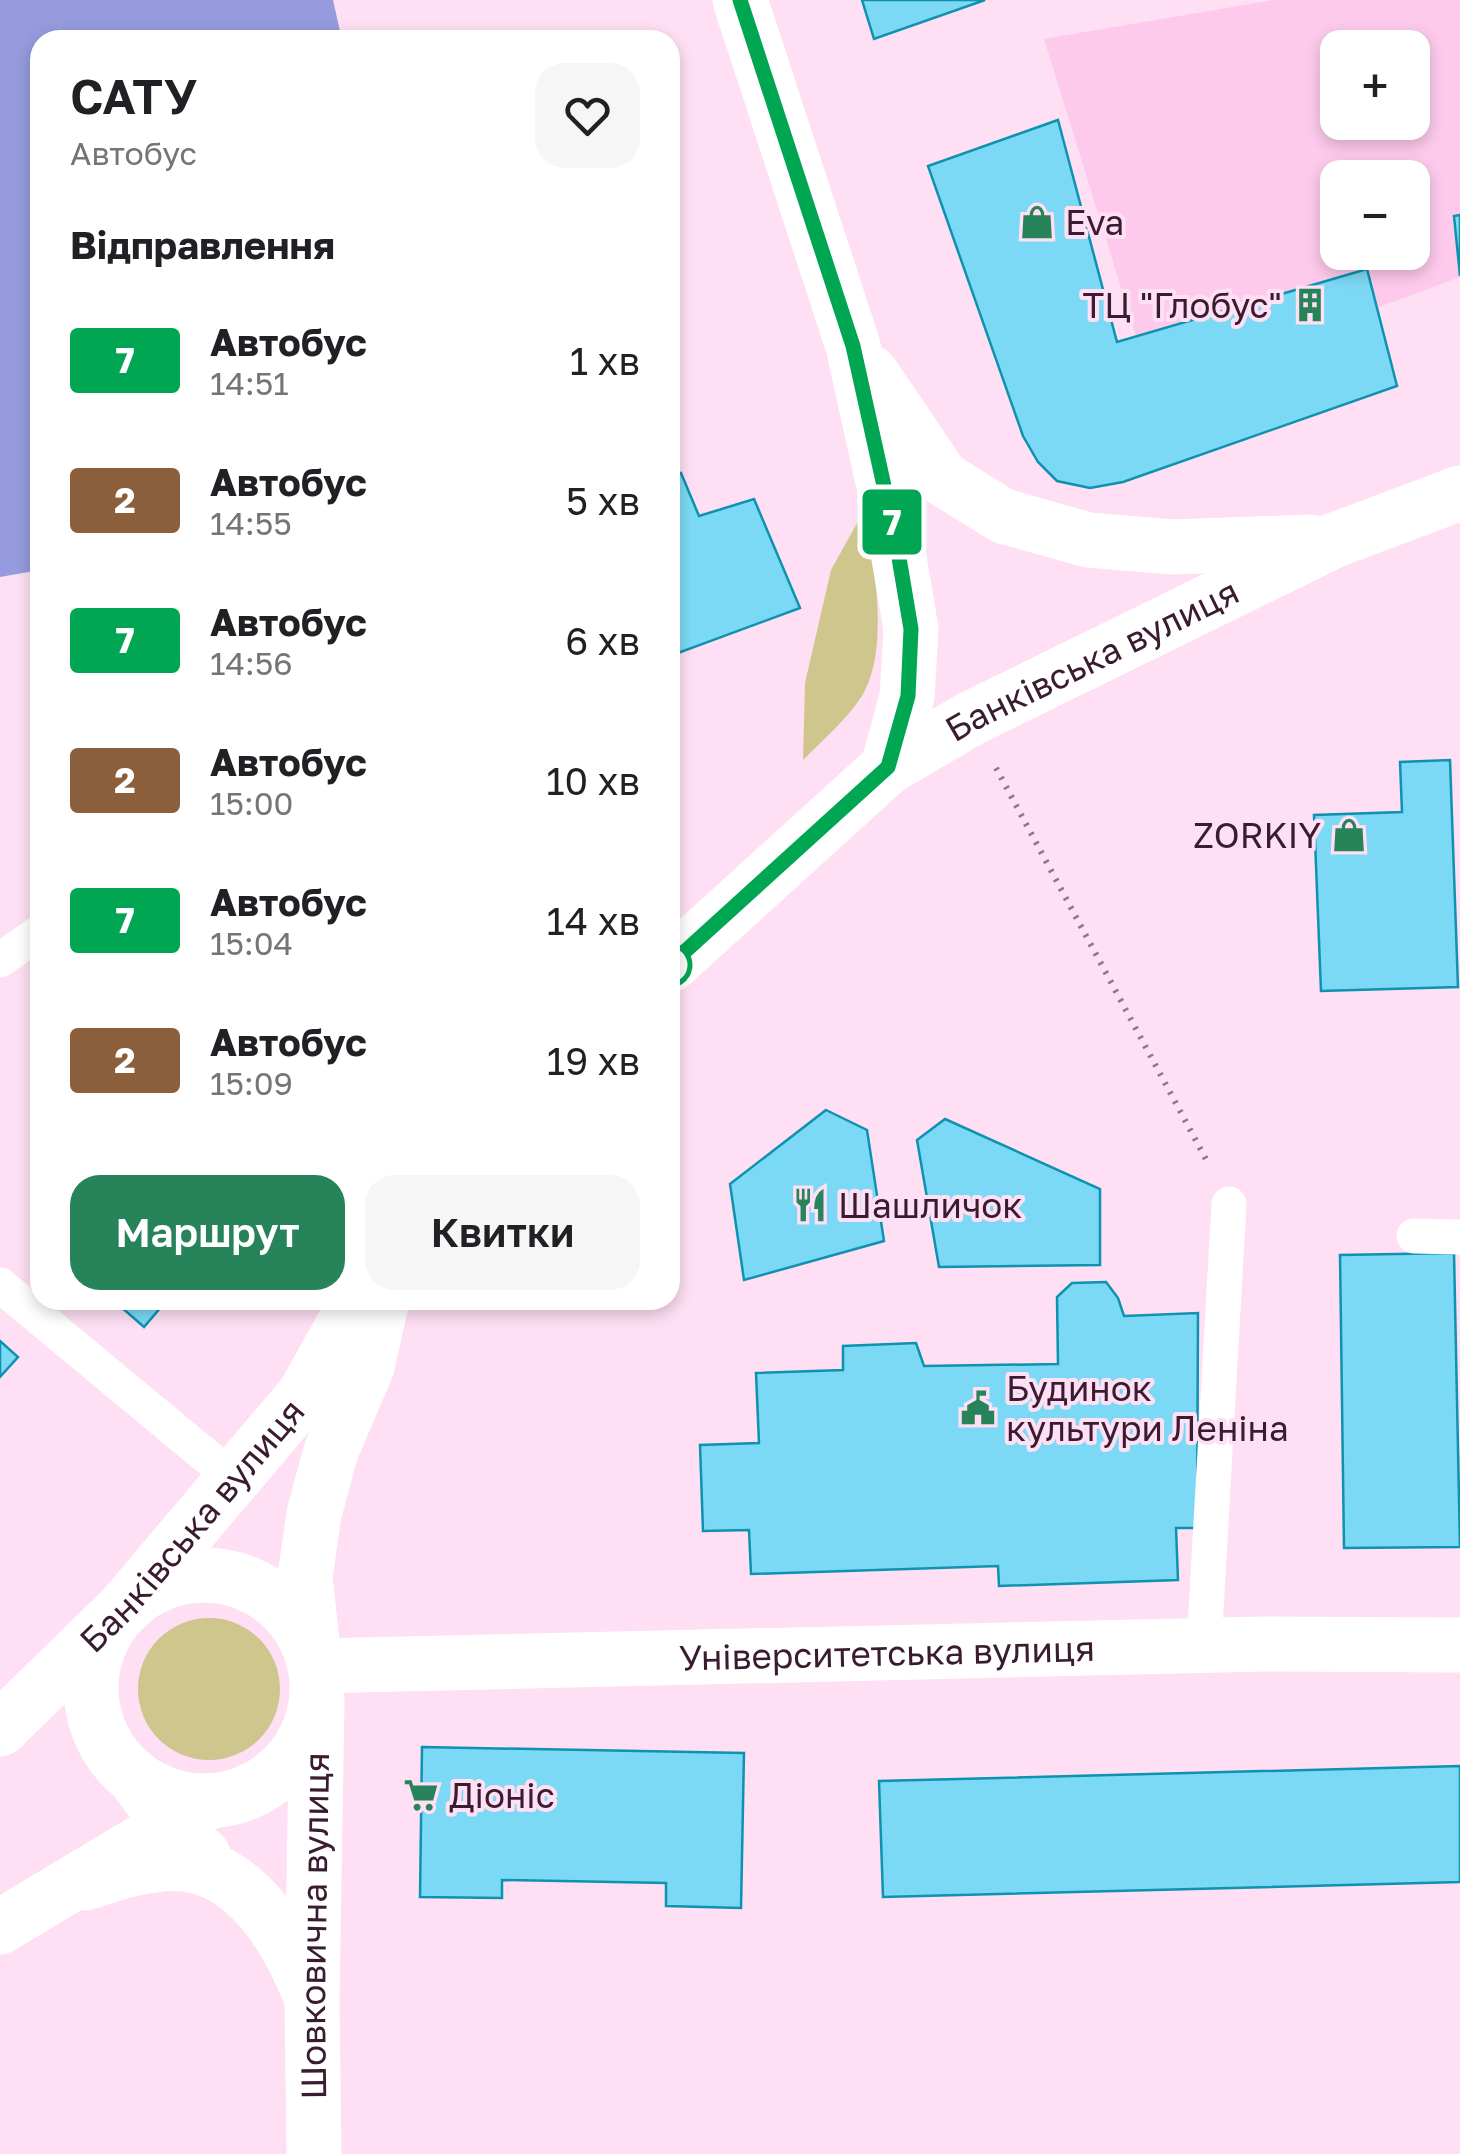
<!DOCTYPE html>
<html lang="uk">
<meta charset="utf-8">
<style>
body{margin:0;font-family:"Golos Text",sans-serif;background:#f6f6f6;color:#202124;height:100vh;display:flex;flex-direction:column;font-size:38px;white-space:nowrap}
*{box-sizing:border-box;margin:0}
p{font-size:32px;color:#757577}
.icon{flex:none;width:55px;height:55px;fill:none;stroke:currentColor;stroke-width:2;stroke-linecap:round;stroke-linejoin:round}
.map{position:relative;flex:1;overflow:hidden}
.panel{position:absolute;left:30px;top:30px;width:650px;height:1280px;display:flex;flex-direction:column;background:#fff;border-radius:30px;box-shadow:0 5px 15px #0003}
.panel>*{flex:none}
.badge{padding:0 20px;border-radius:8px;font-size:35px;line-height:65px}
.fabs{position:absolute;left:1320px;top:30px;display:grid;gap:20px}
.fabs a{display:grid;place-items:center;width:110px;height:110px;border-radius:20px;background:#fff;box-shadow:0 5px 15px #0003;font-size:50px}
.map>.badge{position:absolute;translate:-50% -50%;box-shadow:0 0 0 5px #fff}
h2{padding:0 40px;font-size:38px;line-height:90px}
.round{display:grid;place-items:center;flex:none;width:105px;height:105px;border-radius:30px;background:#f6f6f6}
.overview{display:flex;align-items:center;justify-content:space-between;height:170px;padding:0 40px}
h1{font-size:48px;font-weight:600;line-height:75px}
.button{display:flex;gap:20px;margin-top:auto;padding:20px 40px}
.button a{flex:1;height:115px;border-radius:30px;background:#26835a;color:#fff;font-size:40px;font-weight:600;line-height:115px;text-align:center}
.button a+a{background:#f6f6f6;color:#202124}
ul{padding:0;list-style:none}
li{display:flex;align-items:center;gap:30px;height:140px;padding:0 40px}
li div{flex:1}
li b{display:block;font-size:38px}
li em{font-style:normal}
li .badge{min-width:110px;font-weight:700;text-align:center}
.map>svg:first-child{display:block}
.built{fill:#fdcaeb;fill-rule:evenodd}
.green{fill:#cfc68d}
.water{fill:#959bdd}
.building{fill:#7cd9f5;stroke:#0d92b0;stroke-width:2.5}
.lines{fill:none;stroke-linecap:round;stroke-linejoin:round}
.path{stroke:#937589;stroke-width:6;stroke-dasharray:2.5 8;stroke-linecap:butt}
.lane{stroke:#fff;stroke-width:35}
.street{stroke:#fff;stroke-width:55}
.secondary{stroke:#fff;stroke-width:55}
.line-casing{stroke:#fff;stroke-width:22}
.line{stroke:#00a651;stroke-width:15}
.stop-dot{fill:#fff;stroke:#00a651;stroke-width:5}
.labels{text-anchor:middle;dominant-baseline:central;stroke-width:8;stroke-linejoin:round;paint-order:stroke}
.poi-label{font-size:35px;fill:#391c30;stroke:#fedff3;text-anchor:start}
.street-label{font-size:35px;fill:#391c30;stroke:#fedff3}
</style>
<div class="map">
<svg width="1460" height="2154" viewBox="0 0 1460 2154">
<rect width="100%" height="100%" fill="#fedff3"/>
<!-- built -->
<path class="built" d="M1273,0H1460V277L1153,391L1044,39ZM1338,48H1412V122H1338ZM1338,178H1412V252H1338Z"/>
<!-- green -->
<g class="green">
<path d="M865,509C873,562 891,648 862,696C846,720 824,739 803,760L805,683L831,570Z"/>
<circle cx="209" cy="1689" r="71"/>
</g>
<!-- water -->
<polygon class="water" points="0,0 333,0 342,40 40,40 40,570 0,577"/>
<!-- building -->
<g class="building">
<polygon points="862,0 985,0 874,39"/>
<polygon points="1058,120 1117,342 1367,269 1397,386 1123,482 1090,488 1057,481 1038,462 1023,436 928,166"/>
<polygon points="1460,215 1460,276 1454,216"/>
<polygon points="681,473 699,516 754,499 800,608 670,656 670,478"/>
<polygon points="1450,760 1458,987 1321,991 1314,815 1402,812 1400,762"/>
<polygon points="826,1110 867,1130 884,1241 744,1280 730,1184"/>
<polygon points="945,1119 1100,1189 1100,1265 939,1267 917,1140"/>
<polygon points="1454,1253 1460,1547 1344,1548 1340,1255"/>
<polygon points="1106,1282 1118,1298 1124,1316 1198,1313 1197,1528 1176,1528 1178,1580 999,1586 998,1566 751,1574 749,1530 703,1531 700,1445 759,1443 756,1373 843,1370 843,1346 916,1343 924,1366 1058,1364 1057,1297 1072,1283"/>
<polygon points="113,1300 167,1300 144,1327"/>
<polygon points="0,1341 18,1357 0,1377"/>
<polygon points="422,1747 744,1753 741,1908 666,1906 666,1883 502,1880 502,1898 420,1897"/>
<polygon points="1460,1766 1460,1882 883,1897 879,1781"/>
</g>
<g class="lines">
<!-- path -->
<polyline class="path" points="996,768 1208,1163"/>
<!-- lane -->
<g class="lane">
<polyline points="0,960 40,932"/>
<polyline points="1414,1236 1460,1237"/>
<polyline points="0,1285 234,1479"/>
<polyline points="1204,1646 1229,1204"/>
</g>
<!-- street -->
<g class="street">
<polyline points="136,1779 169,1825 203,1855"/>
<path d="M85,1883C117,1873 151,1861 184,1864C248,1870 288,1940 309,1992"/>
<path id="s1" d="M314,2154L312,2000L317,1699"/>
</g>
<!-- secondary -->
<g class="secondary">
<polyline points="740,0 853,346 896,540 911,629 907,697 888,767"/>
<polyline points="871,373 942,478 1003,516 1088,540 1173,547 1310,542"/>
<path id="s2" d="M670,965L888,767L970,719L1335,540L1460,493"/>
<circle cx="204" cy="1688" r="113"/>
<polyline points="313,1650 305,1577 314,1514 331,1451 367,1367 382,1300"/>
<path id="s3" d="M315,1666L1264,1644L1460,1645"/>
<path id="s4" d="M0,1729L124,1608L305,1394L357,1300"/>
<polyline points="0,1927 210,1801"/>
</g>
</g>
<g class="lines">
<!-- line casing -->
<g class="line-casing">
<polyline id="line" points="670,965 888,767 908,696 911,629 896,540 853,346 740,0"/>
</g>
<!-- line -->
<use href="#line" class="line"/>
</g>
<!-- icons -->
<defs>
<g id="shop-bare" transform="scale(2.7)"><path d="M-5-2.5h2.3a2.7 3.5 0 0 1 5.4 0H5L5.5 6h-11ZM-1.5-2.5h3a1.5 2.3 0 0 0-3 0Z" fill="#26835a" stroke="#fedff3" stroke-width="2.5" paint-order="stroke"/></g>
<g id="building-bare" transform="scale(2.7)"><path d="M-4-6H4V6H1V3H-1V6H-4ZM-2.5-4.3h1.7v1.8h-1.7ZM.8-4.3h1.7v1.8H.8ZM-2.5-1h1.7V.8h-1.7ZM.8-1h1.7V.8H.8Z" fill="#26835a" stroke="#fedff3" stroke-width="2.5" paint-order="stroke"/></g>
<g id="restaurant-bare" transform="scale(2.7)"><path d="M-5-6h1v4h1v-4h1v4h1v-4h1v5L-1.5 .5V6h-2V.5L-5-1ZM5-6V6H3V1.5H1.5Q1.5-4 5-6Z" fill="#26835a" stroke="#fedff3" stroke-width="2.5" paint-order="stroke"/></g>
<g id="civic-bare" transform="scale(2.7)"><path d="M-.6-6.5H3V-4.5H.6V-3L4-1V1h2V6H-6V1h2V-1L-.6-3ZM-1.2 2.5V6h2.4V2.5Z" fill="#26835a" stroke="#fedff3" stroke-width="2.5" paint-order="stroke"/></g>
<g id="supermarket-bare" transform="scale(2.7)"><path d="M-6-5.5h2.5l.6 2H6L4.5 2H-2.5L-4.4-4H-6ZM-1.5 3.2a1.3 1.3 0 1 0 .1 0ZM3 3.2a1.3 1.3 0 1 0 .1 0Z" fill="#26835a" stroke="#fedff3" stroke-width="2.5" paint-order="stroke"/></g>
</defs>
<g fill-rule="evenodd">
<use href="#shop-bare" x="1037" y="222"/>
<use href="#building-bare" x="1310" y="305"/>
<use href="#shop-bare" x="1349" y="835"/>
<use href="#restaurant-bare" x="810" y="1205"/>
<use href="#civic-bare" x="978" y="1408"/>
<use href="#supermarket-bare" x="421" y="1795"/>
</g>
<!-- markers -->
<circle class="stop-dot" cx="670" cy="965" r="20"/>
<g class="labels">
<!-- poi labels -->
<g class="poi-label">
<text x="1065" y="222">Eva</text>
<text x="1282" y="305" text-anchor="end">ТЦ "Глобус"</text>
<text x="1321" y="835" text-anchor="end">ZORKIY</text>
<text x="838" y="1205">Шашличок</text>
<text x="1006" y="1388">Будинок<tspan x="1006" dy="40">культури Леніна</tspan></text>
<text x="449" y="1795">Діоніс</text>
</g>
<!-- street labels -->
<g class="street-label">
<text stroke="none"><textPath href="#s2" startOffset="525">Банківська вулиця</textPath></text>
<text stroke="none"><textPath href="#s4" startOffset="280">Банківська вулиця</textPath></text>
<text stroke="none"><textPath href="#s3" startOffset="572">Університетська вулиця</textPath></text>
<text stroke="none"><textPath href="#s1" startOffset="228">Шовковична вулиця</textPath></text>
</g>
</g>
</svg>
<div class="fabs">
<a>+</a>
<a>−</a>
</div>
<b class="badge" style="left:892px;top:522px;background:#00a651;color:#fff">7</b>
<section class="panel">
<div class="overview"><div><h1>САТУ</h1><p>Автобус</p></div><a class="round"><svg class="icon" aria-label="heart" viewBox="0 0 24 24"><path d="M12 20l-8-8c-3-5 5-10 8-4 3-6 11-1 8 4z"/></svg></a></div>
<h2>Відправлення</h2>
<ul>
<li><span class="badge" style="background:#00a651;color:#fff">7</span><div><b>Автобус</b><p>14:51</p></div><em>1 хв</em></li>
<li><span class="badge" style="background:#8b5e3c;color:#fff">2</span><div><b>Автобус</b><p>14:55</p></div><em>5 хв</em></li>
<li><span class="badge" style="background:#00a651;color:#fff">7</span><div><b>Автобус</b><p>14:56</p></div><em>6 хв</em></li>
<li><span class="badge" style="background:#8b5e3c;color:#fff">2</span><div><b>Автобус</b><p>15:00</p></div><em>10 хв</em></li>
<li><span class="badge" style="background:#00a651;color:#fff">7</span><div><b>Автобус</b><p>15:04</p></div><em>14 хв</em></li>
<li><span class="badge" style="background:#8b5e3c;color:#fff">2</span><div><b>Автобус</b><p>15:09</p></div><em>19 хв</em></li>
</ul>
<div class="button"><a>Маршрут</a><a>Квитки</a></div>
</section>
</div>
